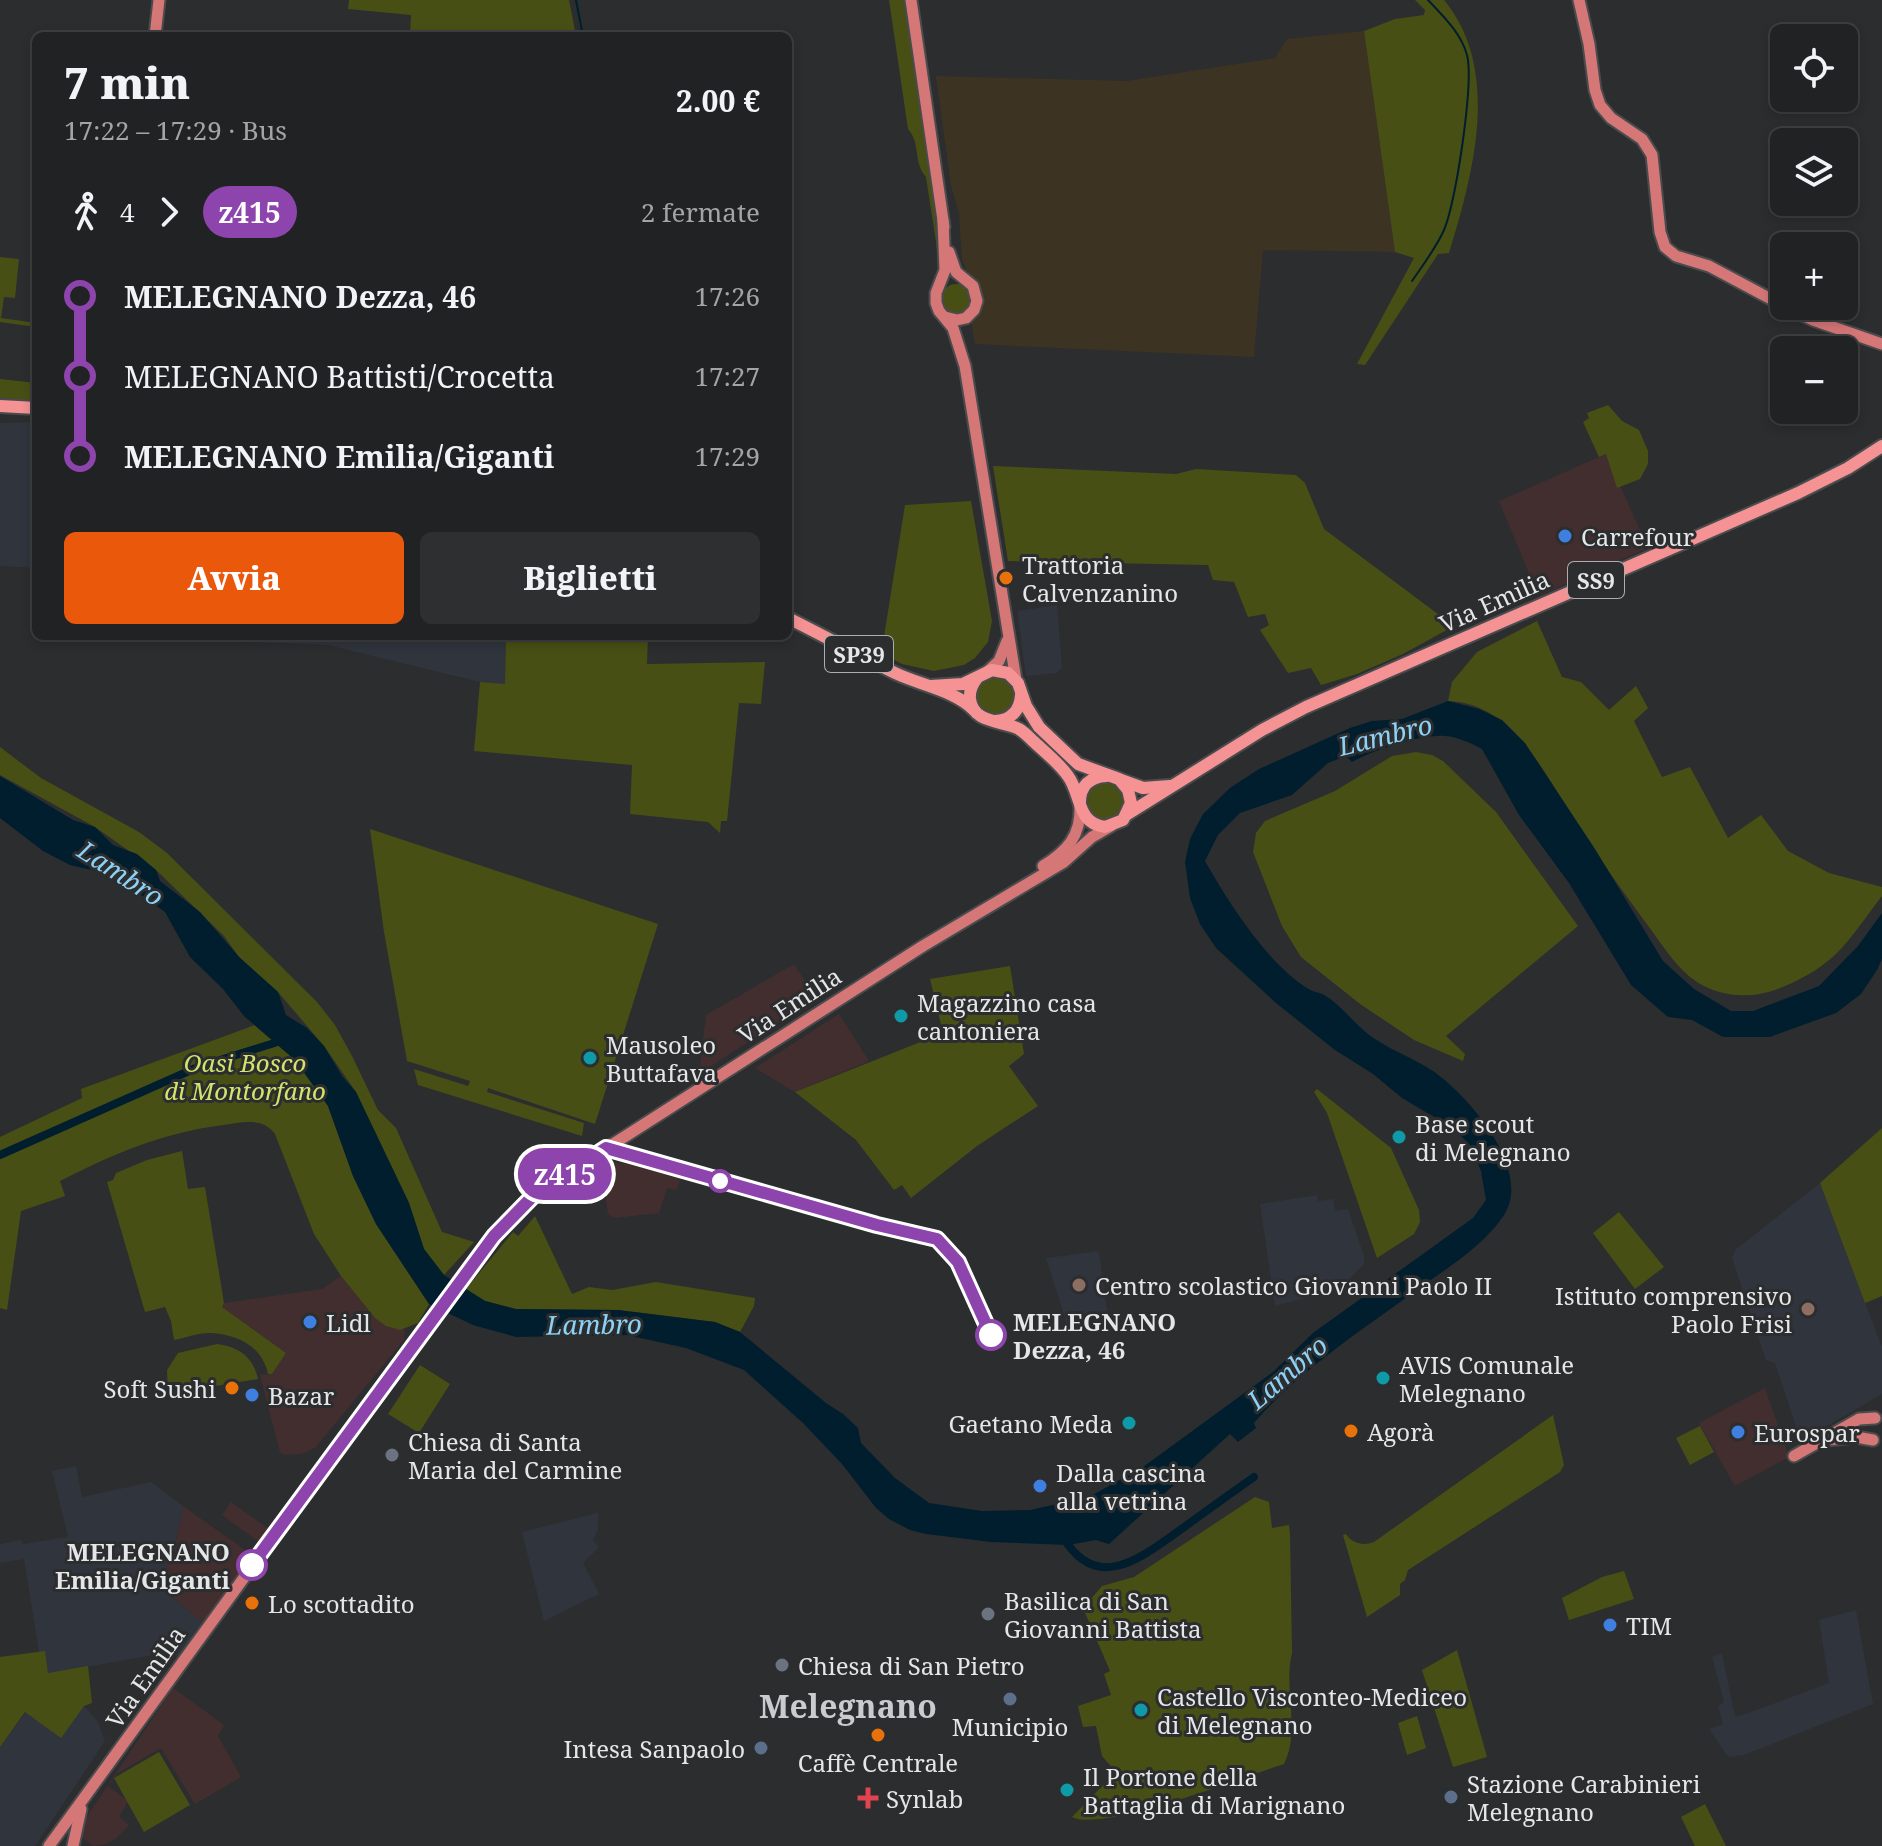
<!DOCTYPE html>
<html lang="it">
<meta charset="utf-8">
<style>
body{margin:0;font-family:"Noto Serif",serif;background:#2d2f30;color:#f1f3f6;height:100vh;display:flex;flex-direction:column;font-size:30px;white-space:nowrap}
*{box-sizing:border-box;margin:0}
p{font-size:26px;color:#a2a4a6}
.icon{flex:none;width:44px;height:44px;fill:none;stroke:currentColor;stroke-width:2;stroke-linecap:round;stroke-linejoin:round}
.map{position:relative;flex:1;overflow:hidden}
.panel{position:absolute;left:32px;top:32px;width:760px;height:608px;display:flex;flex-direction:column;background:#212223;border-radius:12px;box-shadow:0 4px 12px #0003,0 0 0 2px #3e3f41}
.panel>*{flex:none}
.badge{padding:0 16px;border-radius:26px;font-size:28px;line-height:52px}
.buttons{position:absolute;left:1770px;top:24px;display:grid;gap:16px}
.buttons a{display:grid;place-items:center;width:88px;height:88px;border-radius:12px;background:#212223;box-shadow:0 4px 12px #0003,0 0 0 2px #3e3f41;font-size:40px}
.map>.badge{position:absolute;translate:-50% -50%;box-shadow:0 0 0 4px #fff}
.legs{display:flex;align-items:center;gap:12px;height:88px;padding:0 32px;font-size:26px}
.legs p{margin-inline-start:auto}
.overview{display:flex;align-items:center;justify-content:space-between;height:136px;padding:0 32px}
h1{font-size:44px;font-weight:800;line-height:60px}
.cta{display:flex;gap:16px;margin-top:auto;padding:16px 32px}
.cta a{flex:1;height:92px;border-radius:12px;background:#ea580c;color:#fff;font-size:32px;font-weight:800;line-height:92px;text-align:center}
.cta a+a{background:#2d2f30;color:#f1f3f6}
ul{padding:0 32px;list-style:none}
li{display:flex;align-items:center;gap:28px;height:80px;font-size:30px}
li i{display:grid;place-items:center;width:12px;height:100%;margin:0 10px;background:currentColor}
li i::after{content:'';width:20px;height:20px;margin:-10px;border:6px solid;border-radius:50%;background:#212223}
li p{margin-inline-start:auto}
li:first-child i{background:linear-gradient(#0000 50%,currentColor 0)}
li:last-child i{background:linear-gradient(currentColor 50%,#0000 0)}
.map>svg:first-child{display:block}
.commercial{fill:#432e2f}
.built{fill:#30343c}
.medical{fill:#3c3323}
.green{fill:#484f15}
.water{fill:#001e2d}
.lines{fill:none;stroke-linecap:round;stroke-linejoin:round}
.stream{stroke:#001e2d;stroke-width:2}
.canal{stroke:#001e2d;stroke-width:8}
.secondary-casing{stroke:#4a4b4d;stroke-width:15}
.primary-casing{stroke:#4a4b4d;stroke-width:16}
.secondary{stroke:#d57677;stroke-width:11}
.primary{stroke:#f59293;stroke-width:12}
.line-1-casing{stroke:#fff;stroke-width:18}
.line-1{stroke:#8e44ad;stroke-width:12}
.shop-dot{fill:#3f7fe0;stroke:#2c2d2f;stroke-width:3}
.food-dot{fill:#e8710a;stroke:#2c2d2f;stroke-width:3}
.culture-dot{fill:#0f9aa8;stroke:#2c2d2f;stroke-width:3}
.stop-1-dot{fill:#fff;stroke:#8e44ad;stroke-width:4}
.education-dot{fill:#8d6e63;stroke:#2c2d2f;stroke-width:3}
.worship-dot{fill:#6b7280;stroke:#2c2d2f;stroke-width:3}
.service-dot{fill:#5c6f8a;stroke:#2c2d2f;stroke-width:3}
.health-dot{fill:#e0444e;stroke:#2c2d2f;stroke-width:3}
.labels{text-anchor:middle;dominant-baseline:central;stroke-width:6;stroke-linejoin:round;paint-order:stroke}
.shield{fill:#2c2d2f;stroke:#aeaeb0;stroke-width:2}
.shield-label{font-size:22px;font-weight:bold;fill:#e5e6e8}
.poi-label{font-size:24px;fill:#e5e6e8;stroke:#2c2d2f;text-anchor:start}
.street-label{font-size:24px;fill:#e5e6e8;stroke:#2c2d2f}
.park-label{font-size:24px;font-style:italic;fill:#d3e46c;stroke:#2c2d2f}
.stop-label{font-size:24px;font-weight:bold;fill:#e5e6e8;stroke:#2c2d2f;text-anchor:start}
.water-label{font-size:26px;font-style:italic;fill:#8cd2f7;stroke:#2c2d2f}
.district-label{font-size:32px;font-weight:bold;fill:#c9cbce;stroke:#2c2d2f}
</style>
<div class="map">
<svg width="1882" height="1846" viewBox="0 0 1882 1846">
<rect width="100%" height="100%" fill="#2c2d2f"/>
<!-- commercial -->
<g class="commercial">
<polygon points="1606,454 1648,548 1541,595 1537,593 1499,501"/>
<polygon points="794,964 816,998 699,1074 706,1015"/>
<polygon points="839,1014 869,1061 795,1092 755,1068"/>
<polygon points="605,1161 682,1172 677,1190 667,1188 659,1213 614,1218 608,1213 603,1183 594,1166"/>
<polygon points="341,1276 375,1318 391,1328 405,1329 404,1340 315,1448 301,1454 284,1455 280,1452 260,1375 272,1374 286,1353 222,1307 224,1303 322,1289"/>
<polygon points="1765,1388 1789,1457 1735,1486 1699,1423"/>
<polygon points="231,1502 277,1535 267,1548 222,1515"/>
<polygon points="183,1506 259,1560 209,1628 153,1581 172,1558"/>
<polygon points="173,1688 224,1725 218,1736 241,1777 195,1804 161,1748 118,1773 108,1786 128,1801 119,1817 129,1825 115,1839 106,1844 94,1846 81,1837 84,1821"/>
</g>
<!-- built -->
<g class="built">
<polygon points="36,422 36,568 0,566 0,423"/>
<polygon points="1057,605 1062,667 1057,673 1026,676 1017,611"/>
<polygon points="221,636 506,636 505,685 480,682 328,645 218,641"/>
<polygon points="1820,1183 1882,1347 1882,1394 1801,1441 1775,1363 1766,1360 1732,1258 1735,1250"/>
<polygon points="1317,1195 1318,1201 1333,1199 1335,1211 1348,1209 1364,1256 1364,1264 1345,1283 1324,1293 1275,1306 1260,1204"/>
<polygon points="1099,1251 1107,1312 1067,1324 1046,1258"/>
<polygon points="76,1466 82,1497 151,1482 183,1506 172,1558 153,1581 209,1628 177,1656 169,1652 48,1674 45,1652 39,1652 24,1559 0,1563 0,1544 21,1540 23,1544 68,1537 52,1471"/>
<polygon points="598,1513 598,1529 593,1540 599,1547 583,1563 599,1594 544,1621 522,1532"/>
<polygon points="1856,1610 1873,1704 1744,1755 1728,1757 1709,1729 1723,1724 1718,1706 1724,1702 1712,1657 1722,1654 1735,1716 1740,1716 1829,1683 1819,1620"/>
<polygon points="84,1706 98,1722 105,1741 35,1846 0,1846 0,1747 26,1712"/>
</g>
<!-- medical -->
<polygon class="medical" points="1364,31 1395,252 1263,250 1254,357 975,344 971,319 981,309 982,299 979,285 968,274 962,260 959,213 951,186 936,76 1127,81 1275,58 1287,39"/>
<!-- green -->
<g class="green">
<polygon points="349,0 569,0 576,36 410,36 411,15 348,9"/>
<path d="M889,0H907L932,175L938,255L926,177C913,163 921,143 908,129Z"/>
<path d="M1415,0H1444C1502,70 1473,175 1449,253L1438,254L1365,365L1357,364L1414,258L1395,252L1364,31L1395,19L1424,15L1425,10Z"/>
<polygon points="0,257 19,259 15,298 4,297 1,318 36,323 36,327 0,322"/>
<circle cx="956" cy="299" r="15"/>
<polygon points="0,379 36,383 36,401 0,398"/>
<polygon points="1608,405 1622,421 1639,430 1648,451 1648,464 1640,479 1617,488 1606,454 1599,457 1583,422 1589,418 1587,413"/>
<polygon points="993,466 1176,474 1196,469 1296,475 1305,483 1324,529 1454,626 1403,654 1357,674 1321,685 1311,668 1288,673 1260,630 1269,625 1265,614 1248,617 1234,582 1213,580 1208,565 1008,561"/>
<polygon points="971,501 992,621 988,642 975,658 964,665 934,671 902,664 869,647 883,643 905,505"/>
<path d="M1537,621L1562,677L1581,682L1609,710L1636,686L1648,708L1634,721L1662,777L1690,767L1728,838L1761,815L1788,851L1829,873L1882,887V896C1867,915 1853,937 1836,954C1821,968 1804,978 1785,986C1757,999 1724,999 1697,982C1677,969 1663,946 1649,927C1620,888 1592,848 1566,806C1538,762 1508,703 1448,701L1452,682L1477,652Z"/>
<polygon points="506,636 648,636 647,664 765,662 761,704 739,703 727,821 721,821 720,833 708,822 630,814 632,765 474,751 480,682 505,684"/>
<circle cx="996" cy="696" r="20"/>
<polygon points="0,747 41,778 139,832 167,853 317,1002 335,1025 352,1056 378,1110 396,1128 442,1232 474,1242 444,1275 424,1249 409,1203 356,1092 324,1046 278,992 239,957 224,936 156,870 95,827 0,775"/>
<polygon points="1416,752 1432,755 1443,761 1496,812 1578,926 1446,1036 1465,1054 1463,1061 1414,1040 1360,1004 1301,957 1282,926 1253,852 1256,833 1265,821 1335,791 1392,756"/>
<circle cx="1106" cy="801" r="20"/>
<polygon points="370,829 658,924 595,1124 488,1088 487,1092 584,1123 582,1136 418,1085 414,1069 468,1086 470,1081 407,1061 384,932"/>
<polygon points="1010,966 1024,1054 1009,1066 1038,1106 977,1146 911,1198 902,1185 894,1190 856,1140 795,1092 943,1033 930,979"/>
<path d="M255,1025L295,1060L328,1106L353,1176L376,1224L429,1304L418,1323L400,1330L386,1326L375,1318L341,1276L314,1234L275,1134C263,1117 242,1122 224,1125C164,1132 113,1154 60,1181L65,1196L21,1211L7,1310L0,1308V1137L82,1098L81,1089Z"/>
<polygon points="1317,1089 1391,1148 1419,1210 1420,1222 1414,1234 1377,1258 1327,1113 1314,1092"/>
<polygon points="1882,1128 1882,1296 1865,1303 1820,1183"/>
<path d="M182,1151L188,1189L205,1187L224,1303L222,1307L286,1353L272,1374H268C262,1346 238,1335 212,1333C200,1332 185,1338 174,1340L171,1321L165,1307L145,1312L107,1182L113,1180L116,1173L147,1160Z"/>
<polygon points="1619,1212 1664,1267 1635,1289 1593,1233"/>
<polygon points="535,1216 572,1294 589,1287 612,1290 656,1282 755,1298 754,1306 740,1332 715,1322 618,1310 516,1309 485,1301 466,1289 513,1232 518,1236"/>
<path d="M217,1344C239,1347 253,1357 258,1379L168,1394L167,1370L178,1353Z"/>
<polygon points="420,1365 450,1384 419,1433 388,1414"/>
<path d="M1553,1415L1564,1465L1560,1472L1408,1570L1405,1580L1400,1584V1595L1367,1617L1343,1535L1346,1534C1353,1544 1363,1546 1374,1542Z"/>
<polygon points="1700,1426 1714,1452 1690,1465 1676,1438"/>
<path d="M1255,1497L1269,1502L1272,1528L1289,1525L1290,1534L1292,1653C1283,1689 1301,1731 1284,1764C1246,1776 1102,1833 1072,1817L1116,1772L1102,1756L1096,1726L1083,1727L1078,1706L1111,1695L1104,1674L1110,1671L1083,1608L1102,1586L1134,1577Z"/>
<polygon points="1624,1571 1634,1599 1569,1620 1562,1598 1602,1577"/>
<polygon points="1457,1650 1487,1757 1453,1767 1422,1670"/>
<polygon points="45,1651 48,1673 88,1666 92,1703 84,1706 61,1738 25,1712 0,1747 0,1657"/>
<polygon points="1417,1716 1426,1748 1407,1755 1398,1723"/>
<polygon points="159,1752 190,1805 144,1832 114,1778"/>
<polygon points="1705,1804 1726,1846 1695,1846 1681,1817"/>
</g>
<!-- water -->
<path class="water" d="M1448,701L1479,709L1502,720L1525,743L1595,849L1663,961L1694,989L1731,1011H1753L1819,986L1858,946L1882,913V959L1877,970L1861,994L1836,1013L1770,1037H1723L1692,1020L1668,1017L1631,985L1569,883L1519,815L1482,749C1471,743 1458,737 1445,736C1421,734 1374,750 1352,762L1346,756L1328,763L1292,795L1240,813L1218,835L1205,861C1228,902 1267,963 1307,988C1312,992 1319,992 1324,995C1343,1006 1356,1027 1375,1039C1393,1051 1415,1059 1433,1071C1469,1096 1536,1173 1502,1218C1480,1249 1444,1270 1414,1292C1358,1333 1300,1370 1254,1423L1256,1428L1238,1442L1230,1434L1109,1544L1096,1540L1068,1545L991,1542L926,1534L910,1530L889,1519L876,1508L842,1464L804,1424L744,1370L686,1348L627,1335L516,1337L473,1325L429,1304L376,1224L353,1176L328,1106L295,1060L244,1016L223,989L190,957L165,912L128,886L96,871L70,865L43,851L0,818V776L73,820L95,827L113,845L137,854L156,870L160,881L200,912L239,957L278,992L286,1015L307,1028L324,1046L342,1076L356,1092L409,1203L424,1249L444,1275L485,1301L516,1309L618,1310L715,1322L740,1332L826,1403L843,1414L858,1428L861,1443L895,1478L929,1503L982,1511L1030,1510L1089,1497L1143,1467L1273,1372L1313,1333L1473,1218L1486,1200L1481,1171L1470,1145L1453,1128L1402,1098L1373,1074L1335,1050L1276,1003L1216,948L1200,924L1190,898L1185,862L1190,839L1203,814L1230,788L1259,769L1350,728L1372,721L1402,719Z"/>
<g class="lines">
<!-- stream -->
<g class="stream">
<polyline points="576,0 583,36"/>
<path d="M1412,281C1423,265 1436,248 1444,230C1456,203 1474,82 1467,55C1461,33 1443,16 1428,0"/>
</g>
<!-- canal -->
<g class="canal">
<polyline points="0,1155 198,1067 284,1040"/>
<path d="M1063,1537C1098,1596 1144,1555 1183,1528C1206,1511 1230,1494 1254,1477"/>
</g>
<!-- secondary casing -->
<g class="secondary-casing">
<g id="secondary">
<polyline points="911,0 944,227"/>
<polyline points="1579,0 1589,44 1595,90 1600,105 1611,118 1642,139 1652,155 1660,232 1665,247 1676,256 1709,266 1784,306"/>
<polyline points="155,36 159,0"/>
<polyline points="943,221 945,270 936,293 936,303 939,311 953,328 965,366 1016,680"/>
<polyline points="1784,306 1813,320 1882,344"/>
<polyline points="945,317 957,320 966,318 974,310 977,301 973,286 956,272 949,252"/>
<polyline points="987,672 999,661 1007,641"/>
<path d="M1043,866C1067,851 1081,836 1080,807"/>
<polyline points="1826,1440 1856,1437 1873,1440"/>
<polyline points="1794,1456 1859,1419 1875,1418"/>
<polyline points="49,1846 480,1253 508,1219 546,1187 923,946 1064,862 1092,837 1111,826"/>
<polyline points="73,1846 81,1809"/>
</g>
</g>
<!-- primary casing -->
<g class="primary-casing">
<g id="primary">
<polyline points="0,406 36,408"/>
<path d="M788,618C824,636 859,655 895,673C920,685 954,690 974,710"/>
<path d="M931,686L963,684L992,670L1008,673L1018,683L1026,706L1039,727L1078,764L1119,779L1128,790L1131,803L1123,820L1105,827C1076,823 1082,795 1068,776C1059,763 1045,752 1033,741C1029,737 1024,732 1019,729C1002,720 973,724 970,699C969,690 973,683 978,677"/>
<path d="M995,721C1011,720 1020,711 1021,695"/>
<polyline points="1121,780 1143,788 1170,786"/>
<path d="M1080,802C1080,786 1090,777 1106,776"/>
<polyline points="1126,815 1262,730 1306,707 1798,493 1848,468 1882,446"/>
</g>
</g>
<!-- secondary -->
<use href="#secondary" class="secondary"/>
<!-- primary -->
<use href="#primary" class="primary"/>
</g>
<g class="lines">
<!-- line-1 casing -->
<g class="line-1-casing">
<polyline id="line-1" points="252,1565 494,1236 535,1194 606,1148 877,1225 937,1239 958,1262 991,1335"/>
</g>
<!-- line-1 -->
<use href="#line-1" class="line-1"/>
</g>
<!-- markers -->
<g class="shop-dot">
<circle cx="1565" cy="536" r="8"/>
<circle cx="310" cy="1322" r="8"/>
<circle cx="252" cy="1395" r="8"/>
<circle cx="1738" cy="1432" r="8"/>
<circle cx="1040" cy="1486" r="8"/>
<circle cx="1610" cy="1625" r="8"/>
</g>
<g class="food-dot">
<circle cx="1006" cy="578" r="8"/>
<circle cx="232" cy="1388" r="8"/>
<circle cx="1351" cy="1431" r="8"/>
<circle cx="252" cy="1603" r="8"/>
<circle cx="878" cy="1735" r="8"/>
</g>
<g class="culture-dot">
<circle cx="901" cy="1016" r="8"/>
<circle cx="590" cy="1058" r="8"/>
<circle cx="1399" cy="1137" r="8"/>
<circle cx="1383" cy="1378" r="8"/>
<circle cx="1129" cy="1423" r="8"/>
<circle cx="1141" cy="1710" r="8"/>
<circle cx="1067" cy="1790" r="8"/>
</g>
<g class="stop-1-dot">
<circle cx="720" cy="1181" r="10"/>
<circle cx="991" cy="1335" r="14"/>
<circle cx="252" cy="1565" r="14"/>
</g>
<g class="education-dot">
<circle cx="1079" cy="1285" r="8"/>
<circle cx="1808" cy="1309" r="8"/>
</g>
<g class="worship-dot">
<circle cx="392" cy="1455" r="8"/>
<circle cx="988" cy="1614" r="8"/>
<circle cx="782" cy="1665" r="8"/>
</g>
<g class="service-dot">
<circle cx="1010" cy="1699" r="8"/>
<circle cx="761" cy="1748" r="8"/>
<circle cx="1451" cy="1797" r="8"/>
</g>
<path class="health-dot" d="M864 1786h8v8h8v8h-8v8h-8v-8h-8v-8h8z"/>
<g class="labels">
<!-- shield labels -->
<g class="shield">
<rect x="1568" y="562" width="56" height="36" rx="6"/>
<rect x="825" y="636" width="68" height="36" rx="6"/>
</g>
<g class="shield-label">
<text x="1596" y="580">SS9</text>
<text x="859" y="654">SP39</text>
</g>
<!-- poi labels -->
<g class="poi-label">
<text x="1581" y="536">Carrefour</text>
<text x="1022" y="564">Trattoria<tspan x="1022" dy="28">Calvenzanino</tspan></text>
<text x="917" y="1002">Magazzino casa<tspan x="917" dy="28">cantoniera</tspan></text>
<text x="606" y="1044">Mausoleo<tspan x="606" dy="28">Buttafava</tspan></text>
<text x="1415" y="1123">Base scout<tspan x="1415" dy="28">di Melegnano</tspan></text>
<text x="1095" y="1285">Centro scolastico Giovanni Paolo II</text>
<text x="1792" y="1295" text-anchor="end">Istituto comprensivo<tspan x="1792" dy="28">Paolo Frisi</tspan></text>
<text x="326" y="1322">Lidl</text>
<text x="1399" y="1364">AVIS Comunale<tspan x="1399" dy="28">Melegnano</tspan></text>
<text x="216" y="1388" text-anchor="end">Soft Sushi</text>
<text x="268" y="1395">Bazar</text>
<text x="1113" y="1423" text-anchor="end">Gaetano Meda</text>
<text x="1367" y="1431">Agorà</text>
<text x="1754" y="1432">Eurospar</text>
<text x="408" y="1441">Chiesa di Santa<tspan x="408" dy="28">Maria del Carmine</tspan></text>
<text x="1056" y="1472">Dalla cascina<tspan x="1056" dy="28">alla vetrina</tspan></text>
<text x="1004" y="1600">Basilica di San<tspan x="1004" dy="28">Giovanni Battista</tspan></text>
<text x="268" y="1603">Lo scottadito</text>
<text x="1626" y="1625">TIM</text>
<text x="798" y="1665">Chiesa di San Pietro</text>
<text x="1157" y="1696">Castello Visconteo-Mediceo<tspan x="1157" dy="28">di Melegnano</tspan></text>
<text x="1010" y="1726" text-anchor="middle">Municipio</text>
<text x="745" y="1748" text-anchor="end">Intesa Sanpaolo</text>
<text x="878" y="1762" text-anchor="middle">Caffè Centrale</text>
<text x="1083" y="1776">Il Portone della<tspan x="1083" dy="28">Battaglia di Marignano</tspan></text>
<text x="1467" y="1783">Stazione Carabinieri<tspan x="1467" dy="28">Melegnano</tspan></text>
<text x="886" y="1798">Synlab</text>
</g>
<!-- street labels -->
<g class="street-label">
<text transform="translate(1494 601) rotate(-24)">Via Emilia</text>
<text transform="translate(789 1005) rotate(-33)">Via Emilia</text>
<text transform="translate(145 1677) rotate(-55)">Via Emilia</text>
</g>
<!-- park labels -->
<g class="park-label">
<text x="245" y="1062">Oasi Bosco<tspan x="245" dy="28">di Montorfano</tspan></text>
</g>
<!-- stop labels -->
<g class="stop-label">
<text x="1013" y="1321">MELEGNANO<tspan x="1013" dy="28">Dezza, 46</tspan></text>
<text x="230" y="1551" text-anchor="end">MELEGNANO<tspan x="230" dy="28">Emilia/Giganti</tspan></text>
</g>
<!-- water labels -->
<g class="water-label">
<text transform="translate(1385 735) rotate(-14)">Lambro</text>
<text transform="translate(121 873) rotate(33)">Lambro</text>
<text transform="translate(594 1324) rotate(-1)">Lambro</text>
<text transform="translate(1287 1372) rotate(-41)">Lambro</text>
</g>
<!-- district labels -->
<g class="district-label">
<text x="848" y="1705">Melegnano</text>
</g>
</g>
</svg>
<div class="buttons">
<a><svg class="icon" aria-label="locate" viewBox="0 0 24 24"><circle cx="12" cy="12" r="6"/><path d="M12 2v4M12 18v4M2 12h4M18 12h4"/></svg></a>
<a><svg class="icon" aria-label="layers" viewBox="0 0 24 24"><path d="M12 4l9 5-9 5-9-5zM3 14l9 5 9-5"/></svg></a>
<a>+</a>
<a>−</a>
</div>
<b class="badge" style="left:565px;top:1174px;background:#8e44ad;color:#fff">z415</b>
<section class="panel">
<div class="overview"><div><h1>7 min</h1><p>17:22 – 17:29 · Bus</p></div><b>2.00 €</b></div>
<div class="legs"><svg class="icon" aria-label="walk" viewBox="0 0 24 24"><circle cx="13" cy="4" r="2"/><path d="M13 8l-2 6 4 7M11 14l-3 7M7 12l3-4h3l4 4"/></svg>4<svg class="icon" aria-label="forward" viewBox="0 0 24 24"><path d="M9 5l7 7-7 7"/></svg><b class="badge" style="background:#8e44ad;color:#fff">z415</b><p>2 fermate</p></div>
<ul>
<li><i style="color:#8e44ad"></i><b>MELEGNANO Dezza, 46</b><p>17:26</p></li>
<li><i style="color:#8e44ad"></i><span>MELEGNANO Battisti/Crocetta</span><p>17:27</p></li>
<li><i style="color:#8e44ad"></i><b>MELEGNANO Emilia/Giganti</b><p>17:29</p></li>
</ul>
<div class="cta"><a>Avvia</a><a>Biglietti</a></div>
</section>
</div>
